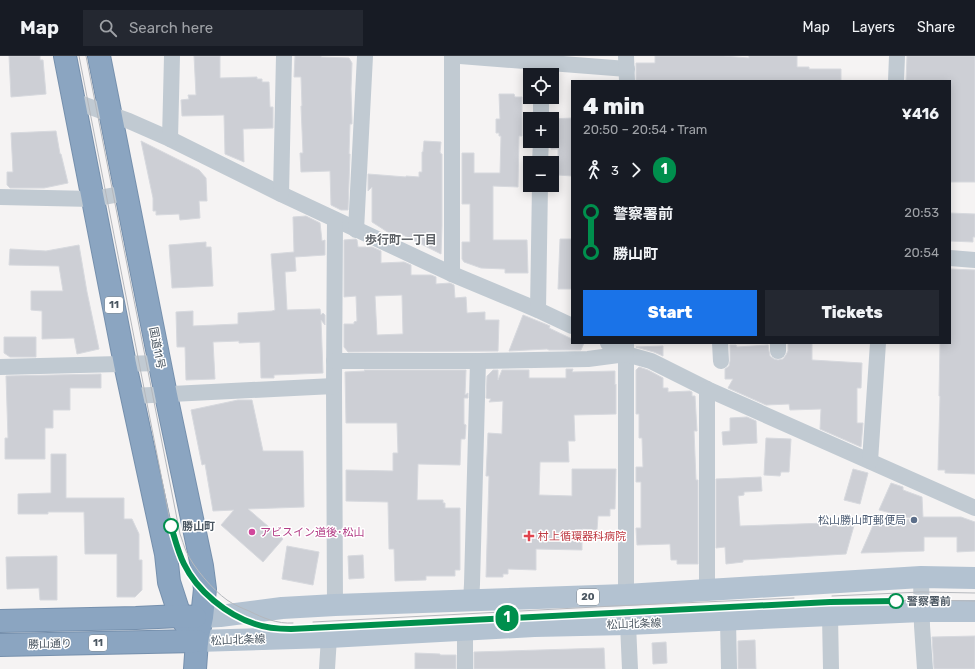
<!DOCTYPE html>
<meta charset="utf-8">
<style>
body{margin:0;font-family:Rubik,"Noto Sans JP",sans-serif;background:#242831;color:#f1f3f6;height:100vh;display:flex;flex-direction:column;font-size:15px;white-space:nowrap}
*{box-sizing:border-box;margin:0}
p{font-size:13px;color:#9ea1a6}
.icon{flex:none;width:22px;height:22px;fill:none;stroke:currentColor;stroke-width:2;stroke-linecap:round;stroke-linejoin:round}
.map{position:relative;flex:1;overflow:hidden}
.details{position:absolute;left:571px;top:24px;width:380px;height:264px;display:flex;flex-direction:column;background:#171b24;border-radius:0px;box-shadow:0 2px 10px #0003}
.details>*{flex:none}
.badge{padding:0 8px;border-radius:13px;font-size:14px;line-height:26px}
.controls{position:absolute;left:523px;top:12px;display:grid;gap:8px}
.controls a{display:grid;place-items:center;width:36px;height:36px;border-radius:0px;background:#171b24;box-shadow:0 2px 10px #0003;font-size:20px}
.map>.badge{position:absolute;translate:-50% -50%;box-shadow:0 0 0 2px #fff}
.legs{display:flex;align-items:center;gap:6px;height:44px;padding:0 12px;font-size:13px}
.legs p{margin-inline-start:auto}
.headline{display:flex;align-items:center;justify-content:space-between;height:68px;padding:0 12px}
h1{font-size:22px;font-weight:800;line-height:30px}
.primary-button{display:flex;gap:8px;margin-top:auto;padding:8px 12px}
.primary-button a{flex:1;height:46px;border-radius:0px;background:#1a73e8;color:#fff;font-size:16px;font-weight:800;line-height:46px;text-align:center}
.primary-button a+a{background:#242831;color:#f1f3f6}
ul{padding:0 12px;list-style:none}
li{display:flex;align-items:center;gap:14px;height:40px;font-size:15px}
li i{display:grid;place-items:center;width:6px;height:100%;margin:0 5px;background:currentColor}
li i::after{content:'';width:10px;height:10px;margin:-5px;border:3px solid;border-radius:50%;background:#171b24}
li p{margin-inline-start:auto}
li:first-child i{background:linear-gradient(#0000 50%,currentColor 0)}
li:last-child i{background:linear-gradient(currentColor 50%,#0000 0)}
header{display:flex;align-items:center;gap:24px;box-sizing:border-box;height:56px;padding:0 20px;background:#171b24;border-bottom:1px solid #363941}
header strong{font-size:19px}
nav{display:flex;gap:22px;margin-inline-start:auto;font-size:14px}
.search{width:280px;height:36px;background:#242831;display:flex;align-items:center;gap:10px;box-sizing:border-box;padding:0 14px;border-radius:0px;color:#9ea1a6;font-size:15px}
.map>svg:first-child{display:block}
.building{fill:#cdcfd5;stroke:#d7d9de;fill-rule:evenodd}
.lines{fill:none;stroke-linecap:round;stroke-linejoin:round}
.highway-casing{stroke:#7690ad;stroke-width:24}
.street{stroke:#c1cad2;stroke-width:16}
.primary{stroke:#b3c2d1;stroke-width:22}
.highway{stroke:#8ba5c1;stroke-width:22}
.tram{stroke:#b5b8bd;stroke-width:1}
.line-1-casing{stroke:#fff;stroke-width:9}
.line-1{stroke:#008f4d;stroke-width:6}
.service-dot{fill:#5c6f8a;stroke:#fff;stroke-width:1.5}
.stop-1-dot{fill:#fff;stroke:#008f4d;stroke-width:2}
.hotel-dot{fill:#d1479c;stroke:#fff;stroke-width:1.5}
.health-dot{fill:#e0444e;stroke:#fff;stroke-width:1.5}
.labels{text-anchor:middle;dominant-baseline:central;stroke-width:3;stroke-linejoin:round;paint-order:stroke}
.shield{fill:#fff;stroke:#808990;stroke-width:1}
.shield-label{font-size:10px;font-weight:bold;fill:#4a5661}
.street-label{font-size:11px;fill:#4a5661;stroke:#fff}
.service-label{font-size:11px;fill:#4e5e75;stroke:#fff;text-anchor:end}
.stop-label{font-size:11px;font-weight:bold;fill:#4a5661;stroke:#fff;text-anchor:start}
.hotel-label{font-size:11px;fill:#b23c85;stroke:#fff;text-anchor:start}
.health-label{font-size:11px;fill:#be3a42;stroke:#fff;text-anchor:start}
.neighbourhood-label{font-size:12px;font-weight:bold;fill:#5f6368;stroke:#fff}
</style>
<header>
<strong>Map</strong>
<div class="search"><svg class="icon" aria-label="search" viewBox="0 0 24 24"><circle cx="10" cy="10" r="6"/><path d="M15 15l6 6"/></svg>Search here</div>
<nav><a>Map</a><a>Layers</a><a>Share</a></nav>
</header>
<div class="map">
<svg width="975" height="613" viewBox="0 0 975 613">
<rect width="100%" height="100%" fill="#f5f3f3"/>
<!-- building -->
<g class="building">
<polygon points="9,0 40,0 40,4 43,4 46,38 11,41"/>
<polygon points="194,0 220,0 220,22 257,21 257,23 262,23 262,26 269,26 270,51 273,51 273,72 243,73 244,106 225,98 224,59 182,60 181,44 189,43 188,39 196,39"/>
<polygon points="295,0 321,0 321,1 349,2 352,7 351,33 352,65 352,68 350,68 349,98 350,98 348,154 341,154 331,149 330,115 301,116 300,97 303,97 301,50 302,50 301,21 294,21"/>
<polygon points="655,0 723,0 749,2 749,0 797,0 797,11 809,11 809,13 841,13 841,25 636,25 636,7 655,7"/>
<polygon points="907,0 975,0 975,126 950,126 950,25 906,25"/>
<polygon points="499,38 514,38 515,41 522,41 522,80 519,80 518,131 493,130 493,184 527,184 528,217 505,217 505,213 481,212 464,206 462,203 462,186 470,186 470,148 462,148 462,97 474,97 474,117 500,117 501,80 499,80 499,77 496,77 496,63 500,63"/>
<polygon points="572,62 572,120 558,119 558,93 551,93 551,85 552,85 552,63 551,63"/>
<polygon points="56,75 60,98 61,98 68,127 44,132 10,132 7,129 7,116 13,116 11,77"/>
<polygon points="141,85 199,114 206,122 207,145 199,145 200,162 180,164 179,158 156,159 156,155 153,155 153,142"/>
<polygon points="424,85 441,86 440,96 441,98 442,98 442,169 441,198 399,177 389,177 372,166 372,131 368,135 368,118 406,121 406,120 419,121 419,116 422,116 422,96 423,96"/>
<polygon points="950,157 975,158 975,181 973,181 973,186 950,185"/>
<polygon points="306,160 320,167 322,185 325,184 325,199 295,201 296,215 285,216 287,254 320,253 321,259 323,257 325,259 325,269 321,264 323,317 274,319 274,322 261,322 260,286 239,287 239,285 213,286 215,323 186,324 185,291 177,291 176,256 193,255 193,270 238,268 238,257 272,255 275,254 271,198 294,196 293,161"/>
<path d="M356,183L357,184L358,191H372L381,195V207L404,206L411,209V219H431L436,221V228L450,227L454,229L455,242L466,241L467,257L485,256V264H499L498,295L348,296L344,291V268H354V266L357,265L356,240L344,241V184ZM402,239L403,278L377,279L375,240Z"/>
<polygon points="560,183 572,183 572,233 558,233"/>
<polygon points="206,186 206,191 211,191 213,230 172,232 169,189"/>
<polygon points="79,189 87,236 99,293 77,298 74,282 42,283 42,255 31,254 31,235 63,235 59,210 9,209 10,193 46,195"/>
<polygon points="950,213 975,214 975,418 945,417 945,414 938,414 940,340 939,340 940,287 950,287"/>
<polygon points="523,259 550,270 549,272 572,283 572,287 584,287 581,294 549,294 547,293 509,295"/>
<polygon points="4,281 36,281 36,301 10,301 4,297"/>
<polygon points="788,287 812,287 812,304 862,307 861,332 857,332 857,367 863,367 861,391 820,373 821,353 790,354 789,348 766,349 728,332 733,323 725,323 725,313 729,310 730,305 730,289 736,289 737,291 768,289 769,295 770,300 774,303 778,304 783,303 786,299 788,295"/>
<polygon points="663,290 663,300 654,296 636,291"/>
<polygon points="639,311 648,314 663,322 663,332 668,332 668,336 690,335 692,336 692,340 695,340 697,375 694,375 696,424 698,424 698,508 677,508 677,504 671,504 670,488 637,489 636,472 641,472 641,426 636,426 636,411 643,411 642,382 639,382 639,358 636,358 636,314"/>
<polygon points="566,313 573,313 572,316 615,315 615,329 616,328 616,358 574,359 575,385 568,385 569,406 540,406 539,439 572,440 572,413 616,413 615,453 610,453 610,460 598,460 597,474 582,473 582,494 536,493 536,514 508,513 508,518 503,518 503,521 486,521 489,420 486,420 488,377 502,378 503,345 489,346 491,343 486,342 487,320 493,314 498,314 498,324 502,314 529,314 529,322 566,322"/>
<polygon points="364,314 466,314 465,339 468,337 468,342 464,342 464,368 466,369 465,383 461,383 460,409 418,408 417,444 443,444 443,447 445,447 445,452 460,452 460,514 455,514 455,520 426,520 426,524 395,525 394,493 389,493 388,446 346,445 346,414 393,415 393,397 398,397 397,367 346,367 345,316 365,315"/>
<polygon points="101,318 101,332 70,332 70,354 53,354 53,372 45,372 45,403 5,403 5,382 8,382 6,320"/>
<polygon points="238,344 252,344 263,395 303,395 304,451 248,453 283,483 263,506 221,469 234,454 213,455 205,408 202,409 191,354"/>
<polygon points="747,361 756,365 757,387 723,389 722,376 730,375 730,362"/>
<polygon points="766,382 791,383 789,416 781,416 780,420 764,419"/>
<polygon points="51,398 66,398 66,442 124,442 124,463 132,463 139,478 139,504 142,504 142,534 135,541 117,541 117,498 85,498 84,456 48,456 48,458 18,458 18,438 51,437"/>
<polygon points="853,413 868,417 860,448 844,444"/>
<polygon points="761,421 762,435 744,436 744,439 738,440 740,470 855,466 846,498 743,504 743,506 726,508 725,491 716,492 716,423"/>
<polygon points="891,427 903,431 903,434 922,441 923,461 961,461 975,466 975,495 957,496 957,481 924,481 924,495 861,497 875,465 914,463 879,454"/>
<polygon points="287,490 319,496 313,529 282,523"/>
<polygon points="363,499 364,522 349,523 348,500"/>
<polygon points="57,500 57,544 40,544 39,532 7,533 6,501"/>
<polygon points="975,580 975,613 934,613 932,581"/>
<polygon points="755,584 756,613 738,613 738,585"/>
<polygon points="666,586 667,607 653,608 652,587"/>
<polygon points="604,592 605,613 474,613 474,596"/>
<polygon points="415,597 440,598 440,599 456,599 456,613 415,613"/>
</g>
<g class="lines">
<!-- highway casing -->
<g class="highway-casing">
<g id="highway">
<polyline points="65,0 125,308 166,498 169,526 180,560 197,585"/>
<polyline points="99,0 166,339 202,510 205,533 202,561 197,585 195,613"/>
<polyline points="0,565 136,562 180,560 195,561"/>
<polyline points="0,589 197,585"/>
</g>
</g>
<!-- street -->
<g class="street">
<polyline points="460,0 627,13"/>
<polyline points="626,0 627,25"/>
<polyline points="896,25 897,0"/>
<polyline points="74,45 129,65 170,83 281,138 452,218 538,254 572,270"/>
<polyline points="541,63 541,41"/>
<polyline points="170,83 172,0"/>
<polyline points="540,107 541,85"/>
<polyline points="281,138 284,0"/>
<polyline points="0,141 93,143 126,137"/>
<polyline points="335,164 334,330 335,549"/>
<polyline points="356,174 365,0"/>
<polyline points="950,202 975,204"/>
<polyline points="452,218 452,0"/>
<polyline points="538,254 540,129"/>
<polyline points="608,287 626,298 626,539"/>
<polyline points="626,287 626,298 651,305 707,333 975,452"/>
<polyline points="720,287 721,305"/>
<polyline points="778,287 778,295"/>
<polyline points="334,305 478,305 588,303 626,298"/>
<polyline points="0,311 160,307"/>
<polyline points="132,340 334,330"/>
<polyline points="870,405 878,287"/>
<polyline points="921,521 922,570 925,613"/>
<polyline points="707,534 707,333"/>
<polyline points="471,545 472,528 478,305"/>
<polyline points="830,559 831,613"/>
<polyline points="728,564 729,613"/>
<polyline points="628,568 630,613"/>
<polyline points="465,574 465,613"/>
<polyline points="327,613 329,581"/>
</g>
<!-- primary -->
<g class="primary">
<polyline points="202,561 220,560 282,552 335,549 626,539 921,521 975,522"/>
<polyline points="197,585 329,581 534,570 628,568 922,555 975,555"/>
</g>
<!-- highway -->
<use href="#highway" class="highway"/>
<!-- tram -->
<g class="tram">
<path d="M79,0L171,470C175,483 178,496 184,508C197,535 227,559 255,568C266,572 279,573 291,573L830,546L922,544L975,545"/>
<path d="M86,0L180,478C182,483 184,490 186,495C193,511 213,534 227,544C234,549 242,552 249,555C263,562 277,568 293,567"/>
<polyline points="832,540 921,536 975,537"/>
<polyline points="313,566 614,550 794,542"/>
</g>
</g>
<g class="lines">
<!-- line-1 casing -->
<g class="line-1-casing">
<path id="line-1" d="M171,470C175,483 178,496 184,508C197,535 227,559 255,568C266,572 279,573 291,573L830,546L896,545"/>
</g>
<!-- line-1 -->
<use href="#line-1" class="line-1"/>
</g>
<!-- markers -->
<circle class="service-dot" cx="914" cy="464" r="4"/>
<g class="stop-1-dot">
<circle cx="171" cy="470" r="7"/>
<circle cx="896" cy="545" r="7"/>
</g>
<circle class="hotel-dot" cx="252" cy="476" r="4"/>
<path class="health-dot" d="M527 474h4v4h4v4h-4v4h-4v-4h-4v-4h4z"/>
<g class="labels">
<!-- shield labels -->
<g class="shield">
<rect x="105" y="241" width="18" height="16" rx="3"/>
<rect x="577" y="533" width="22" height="16" rx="3"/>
<rect x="89" y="579" width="18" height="16" rx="3"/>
</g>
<g class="shield-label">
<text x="114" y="249">11</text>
<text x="588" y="541">20</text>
<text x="98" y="587">11</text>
</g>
<!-- street labels -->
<g class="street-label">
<text transform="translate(157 292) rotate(79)">国道11号</text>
<text transform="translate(634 568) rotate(-2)">松山北条線</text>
<text transform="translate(238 584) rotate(-2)">松山北条線</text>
<text transform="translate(50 588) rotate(-1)">勝山通り</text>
</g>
<!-- service labels -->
<g class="service-label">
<text x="906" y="464">松山勝山町郵便局</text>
</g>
<!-- stop labels -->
<g class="stop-label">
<text x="182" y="470">勝山町</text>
<text x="907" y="545">警察署前</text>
</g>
<!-- hotel labels -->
<g class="hotel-label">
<text x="260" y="476">アビスイン道後･松山</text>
</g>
<!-- health labels -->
<g class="health-label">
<text x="538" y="480">村上循環器科病院</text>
</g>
<!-- neighbourhood labels -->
<g class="neighbourhood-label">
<text x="401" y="184">歩行町一丁目</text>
</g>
</g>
</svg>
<div class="controls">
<a><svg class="icon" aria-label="locate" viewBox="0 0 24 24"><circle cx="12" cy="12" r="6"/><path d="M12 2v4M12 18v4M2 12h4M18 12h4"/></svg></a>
<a>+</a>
<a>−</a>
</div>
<b class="badge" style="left:507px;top:562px;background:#008f4d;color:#fff">1</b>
<section class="details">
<div class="headline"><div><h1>4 min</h1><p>20:50 – 20:54 · Tram</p></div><b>¥416</b></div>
<div class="legs"><svg class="icon" aria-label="walk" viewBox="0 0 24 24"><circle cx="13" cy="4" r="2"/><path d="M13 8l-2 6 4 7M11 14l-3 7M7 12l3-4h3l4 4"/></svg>3<svg class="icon" aria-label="forward" viewBox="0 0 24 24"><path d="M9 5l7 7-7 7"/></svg><b class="badge" style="background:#008f4d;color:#fff">1</b></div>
<ul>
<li><i style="color:#008f4d"></i><b>警察署前</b><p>20:53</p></li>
<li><i style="color:#008f4d"></i><b>勝山町</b><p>20:54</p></li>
</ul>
<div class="primary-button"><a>Start</a><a>Tickets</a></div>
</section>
</div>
